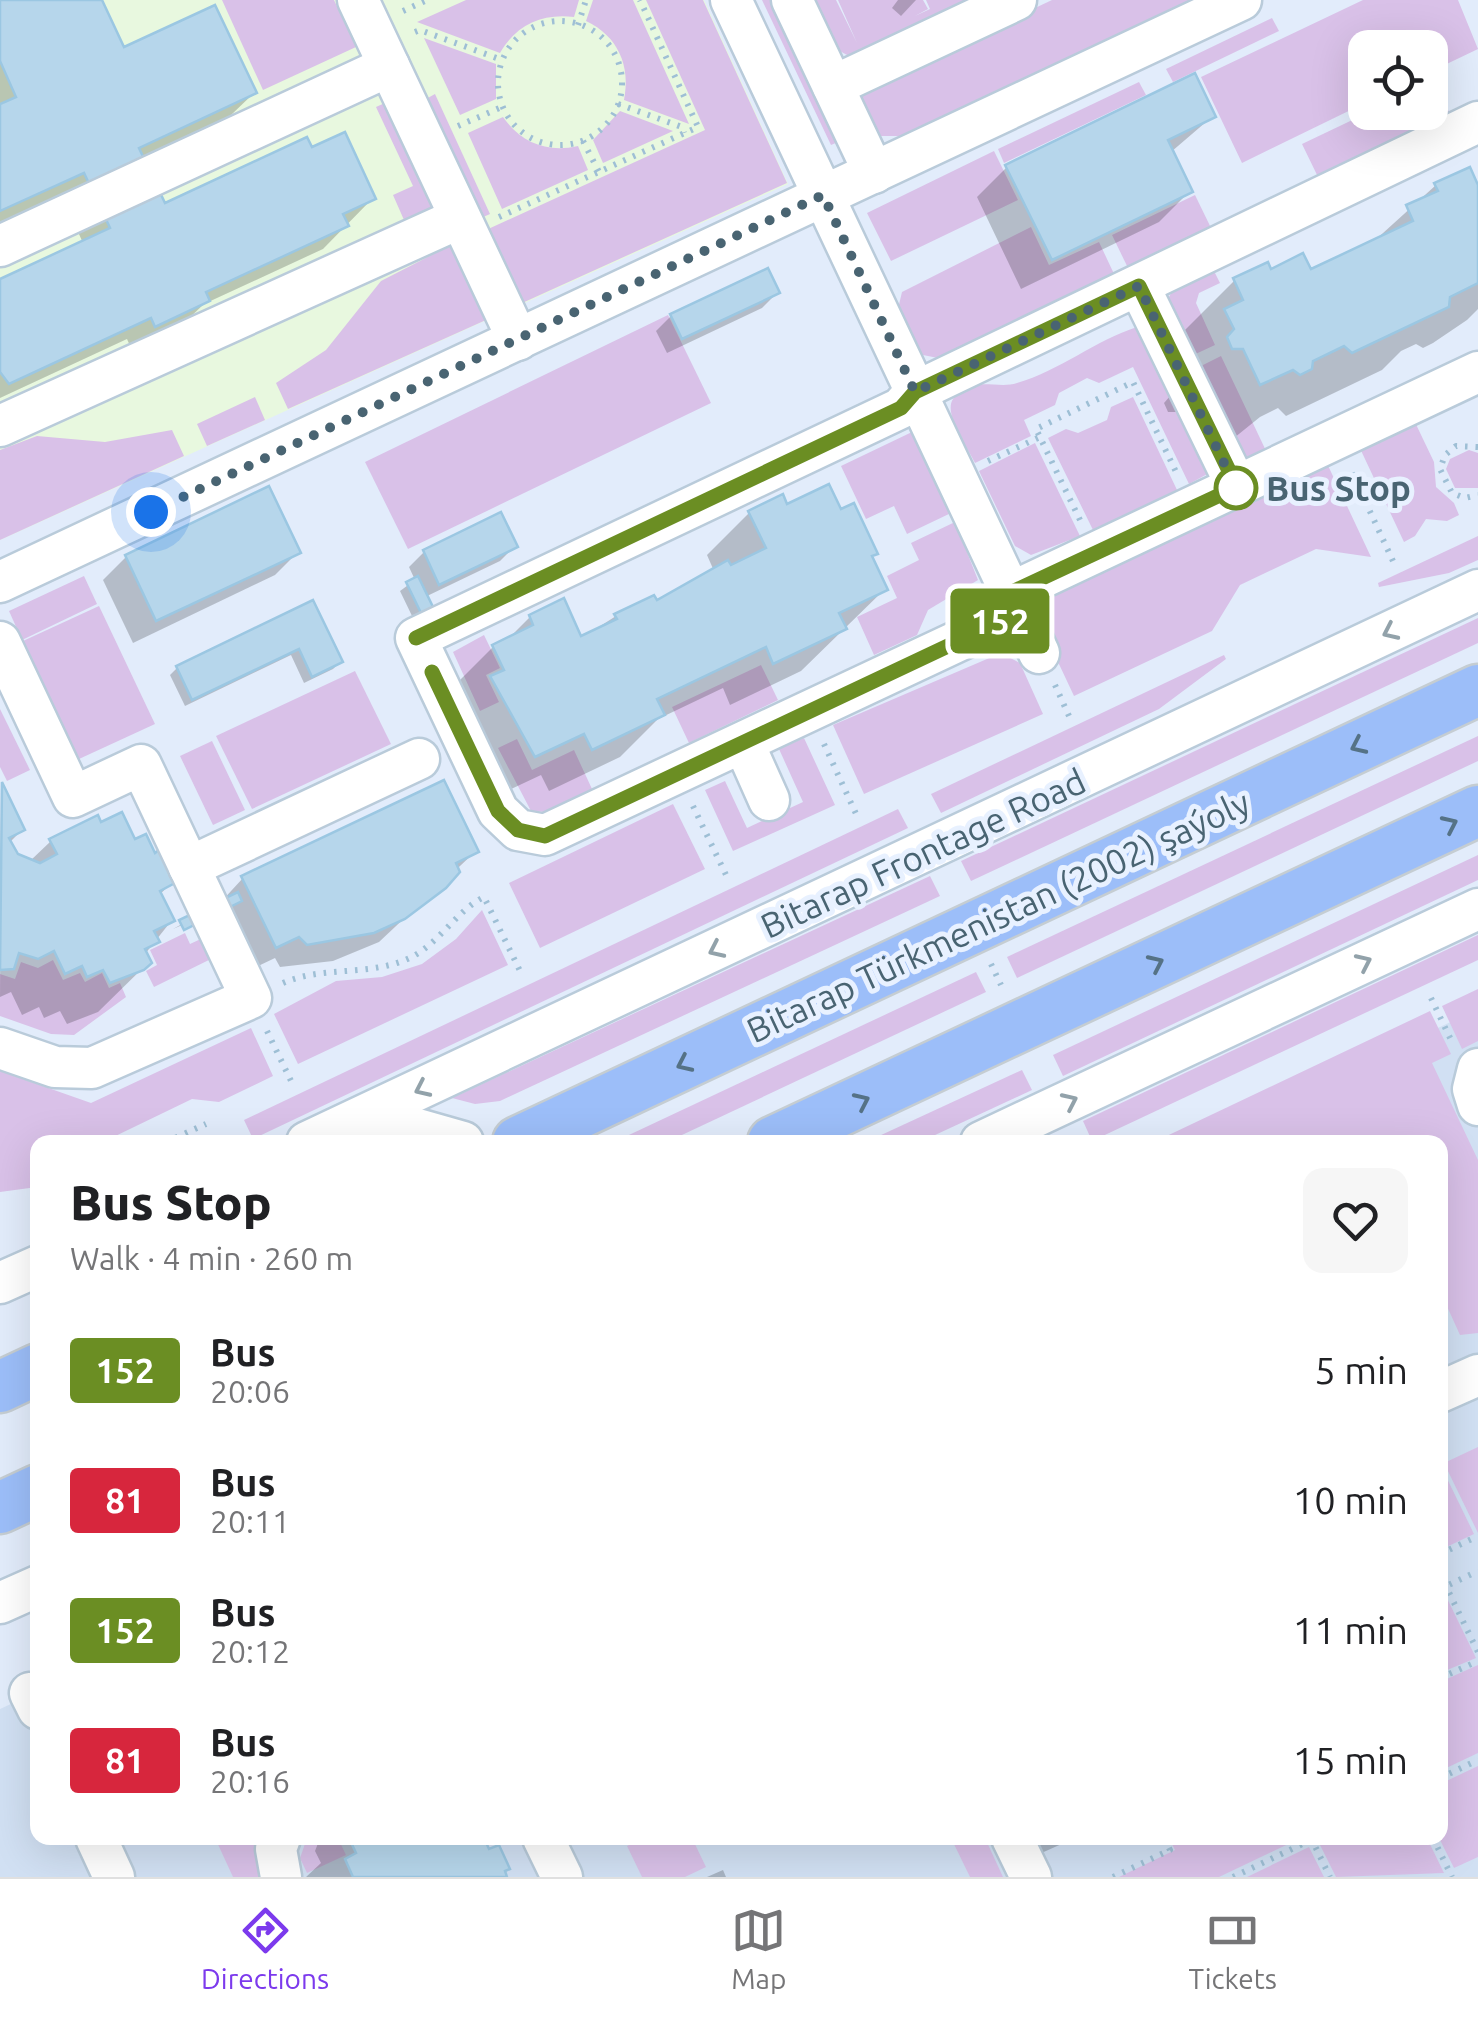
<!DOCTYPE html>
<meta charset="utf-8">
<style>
body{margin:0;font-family:Ubuntu,sans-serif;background:#f6f6f6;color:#202124;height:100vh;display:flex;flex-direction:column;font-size:38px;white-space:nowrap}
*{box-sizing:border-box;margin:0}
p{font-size:32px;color:#757577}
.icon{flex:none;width:55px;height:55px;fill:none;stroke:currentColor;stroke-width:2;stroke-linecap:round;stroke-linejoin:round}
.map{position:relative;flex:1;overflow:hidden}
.drawer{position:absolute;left:30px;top:1135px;width:1418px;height:710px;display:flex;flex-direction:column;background:#fff;border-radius:20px;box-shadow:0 10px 40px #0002}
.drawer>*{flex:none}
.badge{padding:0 20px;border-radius:8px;font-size:35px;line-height:65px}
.tools{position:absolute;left:1348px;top:30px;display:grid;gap:20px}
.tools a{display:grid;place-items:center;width:100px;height:100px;border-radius:20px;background:#fff;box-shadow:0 10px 40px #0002;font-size:50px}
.you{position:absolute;width:50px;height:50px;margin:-25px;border:8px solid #fff;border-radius:50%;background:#1a73e8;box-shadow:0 0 0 15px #1a73e833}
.map>.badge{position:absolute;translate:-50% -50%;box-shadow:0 0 0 5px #fff}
.round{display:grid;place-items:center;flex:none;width:105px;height:105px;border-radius:20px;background:#f6f6f6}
.overview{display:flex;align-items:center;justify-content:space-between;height:170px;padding:0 40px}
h1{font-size:48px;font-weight:800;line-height:75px}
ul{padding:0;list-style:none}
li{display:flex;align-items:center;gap:30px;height:130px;padding:0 40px}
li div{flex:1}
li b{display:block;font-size:38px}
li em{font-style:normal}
li .badge{min-width:110px;font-weight:700;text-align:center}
.dock{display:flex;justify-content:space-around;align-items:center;height:140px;border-top:2px solid #e0e0e0;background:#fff;font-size:28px;color:#757577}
.dock a{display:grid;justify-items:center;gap:5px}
.dock .active{color:#7c3aed}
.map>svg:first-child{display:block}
.residential{fill:#d1e0f3}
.education{fill:#e8f8df}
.green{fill:#d9c1e8}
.shadow{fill:#0003}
.building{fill:#b6d6eb;stroke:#9bc7e2;stroke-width:2.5}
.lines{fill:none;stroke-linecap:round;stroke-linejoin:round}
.minor-casing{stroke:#b9cbda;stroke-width:45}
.major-casing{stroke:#c5cdd2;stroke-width:55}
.path{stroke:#9ebfd5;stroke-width:6;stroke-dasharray:2.5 8;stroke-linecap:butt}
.minor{stroke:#fff;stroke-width:40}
.major{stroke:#9cbef9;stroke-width:50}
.oneway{stroke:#92a2aa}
.oneway2{stroke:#557286}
.line-casing{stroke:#fff;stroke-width:22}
.line{stroke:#6b8e23;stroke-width:15}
.walk{stroke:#496472;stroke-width:10;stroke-dasharray:0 18}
.stop-dot{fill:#fff;stroke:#6b8e23;stroke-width:5}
.labels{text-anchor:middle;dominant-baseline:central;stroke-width:10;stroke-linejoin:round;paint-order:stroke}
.stop-label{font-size:35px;font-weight:bold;fill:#496472;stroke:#e8f1ff;text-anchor:start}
.street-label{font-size:35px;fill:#496472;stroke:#e8f1ff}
</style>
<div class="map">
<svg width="1478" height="1877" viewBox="0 0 1478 1877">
<rect width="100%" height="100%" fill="#e2ecfb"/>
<!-- residential -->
<polygon class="residential" points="1478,1009 1478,1877 0,1877 0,1709 37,1692 38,1838 1440,1838 1440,1142 1197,1142"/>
<!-- education -->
<polygon class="education" points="0,0 704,0 788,184 0,540"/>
<!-- green -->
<g class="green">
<polygon points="222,0 334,0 356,47 263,90"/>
<path d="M466,0H579L574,17C542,13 516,25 500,53L417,22Z"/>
<path d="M593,0H633L689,124L624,100C631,66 618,36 586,21Z"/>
<polygon points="646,0 703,0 787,183 520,304 486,230 705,130"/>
<polygon points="762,0 771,0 838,142 831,145"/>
<polygon points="812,0 836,0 857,43 838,0 923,0 928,9 915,16 930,9 926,0 972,0 849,56 836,49"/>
<polygon points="1052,0 1192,0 906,136 877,136 854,93"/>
<polygon points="1363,0 1458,0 1478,49 1430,72 1430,48 1365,48 1365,103 1242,163 1201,77"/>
<polygon points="1272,18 1279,31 1173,82 1166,69"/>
<polygon points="424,38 496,64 496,99 460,115"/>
<polygon points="1434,81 1451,116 1319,179 1302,144 1367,113 1430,112"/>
<polygon points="1139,82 1146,95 1004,163 998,149"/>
<polygon points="435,94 490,214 481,218 426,99"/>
<polygon points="387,102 434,206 404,220 393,195 413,186 376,107"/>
<polygon points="620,111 673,131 603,163 593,140"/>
<path d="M503,117C521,143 547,153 578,146L588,170L502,209L468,133Z"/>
<polygon points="994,151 1018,200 891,261 867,213"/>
<polygon points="1195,195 1212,230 1129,270 1112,235"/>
<polygon points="1031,227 1049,265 1099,242 1115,276 943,359 918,354 897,313 902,292"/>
<polygon points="453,244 486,320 288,409 276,383 326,350 381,281"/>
<polygon points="1211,265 1220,283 1199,293 1196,303 1215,345 1187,358 1168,299 1172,291"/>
<polygon points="668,315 711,403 408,549 365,462"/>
<path d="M1137,327L1211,472L1189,484L1133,367L1099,383L1087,378L1059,393L1055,405L1024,420L1031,436L975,463C968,448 943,414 953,399C970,374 997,390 1017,383C1059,371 1096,340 1137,327Z"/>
<polygon points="1221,356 1268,455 1243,459 1193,370"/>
<polygon points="255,397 265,420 207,446 197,424"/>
<polygon points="1133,397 1177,490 1093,530 1048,438 1066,429 1078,433 1107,420 1111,407"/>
<polygon points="1412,416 1434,462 1436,487 1454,503 1459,515 1447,521 1426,519 1415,536 1404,542 1357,442"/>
<polygon points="172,430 184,456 0,540 0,450 37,436 105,442"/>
<polygon points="912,432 951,513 907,534 894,506 866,519 841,466"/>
<polygon points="1035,443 1080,536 1031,555 1015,546 979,471"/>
<polygon points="1469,450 1478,453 1478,488 1455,488 1446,469 1450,459"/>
<polygon points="1324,457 1371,557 1316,549 1240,585 1212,631 1074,696 1043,630 1042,600"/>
<polygon points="955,522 978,580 928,610 917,635 874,655 857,617 897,598 887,576 919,560 911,543"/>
<polygon points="1478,536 1478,560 1449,573 1379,587 1378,583"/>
<polygon points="84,576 97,604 22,640 9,611"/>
<polygon points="99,606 155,724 79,759 23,641"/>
<polygon points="1478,618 1478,643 971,881 961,861"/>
<polygon points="484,635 500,668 486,675 499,702 480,711 453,652"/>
<polygon points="1001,653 1020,663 1043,714 864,794 833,725"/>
<polygon points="1224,655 1226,659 1159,709 941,813 931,794"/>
<polygon points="761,665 778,700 689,743 672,707"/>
<polygon points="355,671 391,744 252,809 216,736"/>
<polygon points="0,709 30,770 7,781 0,767"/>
<polygon points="1478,736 1478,761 1017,978 1007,957"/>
<polygon points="804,738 835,805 733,851 705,790 725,781 747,828 803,802 779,749"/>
<polygon points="517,739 532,770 574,750 592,789 544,812 531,811 498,748"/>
<polygon points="212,741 245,810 213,825 180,756"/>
<polygon points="673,804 705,869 540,948 509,883"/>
<polygon points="898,809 908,828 253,1139 244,1120"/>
<polygon points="1478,855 1478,880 1063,1076 1053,1055"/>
<polygon points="930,876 940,896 500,1101 475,1104 452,1098"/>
<polygon points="482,910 508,965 298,1064 274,1014 336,981 382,977 422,964 456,939"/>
<polygon points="185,933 190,944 205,937 215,957 154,987 146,971 157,965 150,950"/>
<polygon points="1478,935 1478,960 1092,1141 1083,1121"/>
<polygon points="53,960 63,980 80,973 85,982 102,973 109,988 120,983 126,997 74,1035 51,1034 0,1016 0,974 15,979 21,962 38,968"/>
<polygon points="976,972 986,992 667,1142 614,1142"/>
<polygon points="1478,989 1478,1041 1462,1049 1442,1006"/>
<polygon points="1430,1011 1451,1054 1432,1063 1478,1160 1478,1333 1460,1335 1440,1291 1440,1142 1154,1142"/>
<polygon points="251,1028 273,1076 219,1102 192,1099 103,1142 38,1142 37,1187 0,1192 0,1071 91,1103"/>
<polygon points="1022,1070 1032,1090 920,1142 866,1142"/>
<polygon points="1478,1447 1478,1533 1444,1463"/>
<polygon points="1440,1464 1474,1534 1440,1550"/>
<polygon points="1444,1592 1476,1658 1440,1673 1440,1594"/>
<polygon points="1478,1665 1478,1753 1440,1771 1440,1682"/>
<polygon points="1478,1766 1478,1857 1454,1868 1439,1838 1440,1784"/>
<polygon points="215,1838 260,1838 259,1877 233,1877"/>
<polygon points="307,1838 338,1838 346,1855 307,1873 300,1858"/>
<polygon points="645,1838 692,1838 706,1867 685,1877 642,1877 627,1846"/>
<polygon points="951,1838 985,1838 1003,1877 970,1877"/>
<polygon points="1169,1838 1301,1838 1219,1877 1119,1877 1175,1850"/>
<polygon points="1330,1838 1427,1838 1444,1873 1336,1877 1319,1843"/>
<polygon points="1309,1847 1324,1877 1247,1877"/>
</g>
<!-- shadow -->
<g class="shadow">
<polygon points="0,0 99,0 122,50 254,93 230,116 141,157 163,206 311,150 373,198 323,249 204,304 184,323 131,348 127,339 0,398 0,281 83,243 61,194 0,222"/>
<polygon points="898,0 916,0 901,16 892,8"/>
<polygon points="1213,116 1171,152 1190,191 1159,222 1021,289 977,197 1007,167"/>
<polygon points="1436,185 1478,191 1478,309 1467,320 1433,343 1423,348 1416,344 1401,351 1382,370 1286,416 1278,408 1260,417 1234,438 1179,412 1168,412 1164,403 1171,395 1170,345 1234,281 1266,265 1270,272 1310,272 1372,243"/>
<polygon points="777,293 762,308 667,353 656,331 671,316"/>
<polygon points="786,507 840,513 875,553 870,558 885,589 801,671 730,705 723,688 658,719 620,757 549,791 541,775 492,798 450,690 493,647 507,640 530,617 580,639 616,616 656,603 714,571 707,555 749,513"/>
<polygon points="515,546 500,561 425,597 430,606 413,618 400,591 415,580 409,567 424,552"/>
<polygon points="298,552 275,575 133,643 103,580 126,557"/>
<polygon points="312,604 340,662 333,669 304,683 291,655 185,706 170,675 177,668"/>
<polygon points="1,785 22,830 9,843 16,856 30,861 51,841 100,825 134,843 172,883 159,895 172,920 145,954 149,962 98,1012 67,1024 60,1011 44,1018 39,1007 22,1015 11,992 0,997"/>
<polygon points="476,851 379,942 333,961 280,967 275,958 252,969 224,907 173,929 220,903 243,878"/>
<polygon points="320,1838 481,1838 504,1877 306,1877 321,1863 315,1851"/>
<polygon points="1029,1838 1075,1838 1037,1855"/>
<polygon points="723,1870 726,1877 707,1877"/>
</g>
<!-- building -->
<g class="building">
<polygon points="0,0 102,0 124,47 215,5 257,93 139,148 165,203 307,137 312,147 345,132 376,199 343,214 349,226 206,292 210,301 155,327 151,318 9,384 0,372 0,279 110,228 84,173 0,211 0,104 16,97 0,61"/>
<polygon points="1195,73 1216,117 1168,140 1193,192 1052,260 1005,165"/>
<polygon points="1470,167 1478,185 1478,283 1450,297 1449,307 1352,353 1344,346 1313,361 1312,369 1300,375 1293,370 1260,385 1243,349 1232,349 1227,337 1234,329 1224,309 1243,300 1233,278 1268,262 1271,269 1303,253 1311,269 1413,221 1406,205 1438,191 1434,183"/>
<polygon points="768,268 780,293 682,339 670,314"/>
<polygon points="829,484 841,509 854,503 878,554 872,556 888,590 839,613 847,629 773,664 766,647 657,699 665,715 592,750 584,734 535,757 490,676 504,670 492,645 533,625 529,615 564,598 581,636 617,619 614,614 654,595 657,600 728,560 731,565 766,548 748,511 783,494 787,504"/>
<polygon points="269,486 301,553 156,621 125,555"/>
<polygon points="501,512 518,547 439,585 423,550"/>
<polygon points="418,576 433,607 421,613 406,582"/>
<polygon points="313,600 343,662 312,677 299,649 192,700 176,666"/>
<polygon points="444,780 479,852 456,863 460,872 446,888 405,919 374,933 307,945 299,937 276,948 241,876"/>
<polygon points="2,782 25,830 9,838 18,854 40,863 57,854 49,839 98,815 101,822 122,812 135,839 146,834 155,853 159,850 175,883 160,891 175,921 154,931 160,942 145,949 152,963 144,970 110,983 103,970 87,977 82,966 65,974 54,951 38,959 19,953 14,969 0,970"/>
<polygon points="238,892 242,901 184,930 179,920"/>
<polygon points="349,1838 484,1838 489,1849 499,1845 510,1869 505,1871 507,1877 353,1877 345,1859 356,1853"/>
</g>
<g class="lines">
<!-- minor casing -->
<g class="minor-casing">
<g id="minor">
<polyline points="358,0 518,340"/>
<polyline points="731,0 1039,653"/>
<polyline points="792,0 874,173"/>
<polyline points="833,86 1016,0"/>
<polyline points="0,246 389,66"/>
<polyline points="1139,286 1237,487"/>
<polyline points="0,426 460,218"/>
<polyline points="0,582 1241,0"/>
<polyline points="1010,593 1478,372"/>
<polyline points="1020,612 545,835 518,830 498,811 416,638 901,408 915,392 1478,122"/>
<polyline points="0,642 73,797 141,765 251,998 92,1068 55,1067 0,1048"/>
<polyline points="744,744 769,800"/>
<polyline points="189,867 419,759"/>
<polyline points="1478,1069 1473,1089 1478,1105"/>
<polyline points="368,1115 463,1142"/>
<polyline points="307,1142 1478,590"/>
<polyline points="981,1142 1478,909"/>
<polyline points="0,1283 38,1266"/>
<polyline points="1440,1392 1478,1375"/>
<polyline points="0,1603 38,1586"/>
<polyline points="30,1693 38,1709"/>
<polyline points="96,1838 114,1877"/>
<polyline points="280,1838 276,1849 281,1877"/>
<polyline points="543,1838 562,1877"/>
<polyline points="1012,1838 1031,1877"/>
</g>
</g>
<!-- major casing -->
<g class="major-casing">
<g id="major">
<polyline points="518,1142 1478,690"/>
<polyline points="773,1142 1478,811"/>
<polyline points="0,1387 38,1369"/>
<polyline points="0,1508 38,1490"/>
</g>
</g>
<!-- path -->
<g class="path">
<polyline points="403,11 427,0"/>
<circle cx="560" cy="83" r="62"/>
<polyline points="578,25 586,0"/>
<polyline points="415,32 420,30 502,60"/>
<polyline points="618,104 682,127 684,133"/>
<polyline points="458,126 502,107"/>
<polyline points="583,141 599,172"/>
<polyline points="499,217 698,127 640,0"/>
<polyline points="1478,447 1456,446 1445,455 1440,469 1452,493 1465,498 1478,495"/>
<polyline points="988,461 1040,437"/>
<polyline points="1352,473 1393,561"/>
<polyline points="1080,520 1036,429 1133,382 1177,474"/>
<polyline points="1055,685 1069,716"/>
<polyline points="824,744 857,816"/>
<polyline points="693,806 727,877"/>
<polyline points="991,964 1001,985"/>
<path d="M283,983C322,966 366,976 405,960C438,947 455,911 484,897L522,975"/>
<polyline points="1431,998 1452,1042"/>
<polyline points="267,1031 292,1083"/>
<polyline points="166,1142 206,1124"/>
<polyline points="1440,1554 1478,1536"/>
<polyline points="1440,1574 1478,1652"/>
<polyline points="1440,1589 1478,1571"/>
<polyline points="1440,1678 1478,1661"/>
<polyline points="1440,1778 1478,1760"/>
<polyline points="1311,1838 1330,1877"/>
<polyline points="1433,1838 1452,1877"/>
<polyline points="1113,1877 1170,1850 1164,1838"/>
<polyline points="1233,1877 1315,1838"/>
</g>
<!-- minor -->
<use href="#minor" class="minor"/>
<!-- major -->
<use href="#major" class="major"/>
</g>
<!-- one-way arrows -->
<defs><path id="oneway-chevron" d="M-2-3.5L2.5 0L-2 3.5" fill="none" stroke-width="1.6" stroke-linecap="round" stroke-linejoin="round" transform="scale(2.5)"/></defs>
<g class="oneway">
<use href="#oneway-chevron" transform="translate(1390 632) rotate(155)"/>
<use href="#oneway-chevron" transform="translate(716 950) rotate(155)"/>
<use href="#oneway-chevron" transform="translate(1364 962) rotate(-25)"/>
<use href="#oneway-chevron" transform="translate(422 1089) rotate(155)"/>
<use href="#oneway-chevron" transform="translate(1070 1101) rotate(-25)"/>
</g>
<g class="oneway2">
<use href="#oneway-chevron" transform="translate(1358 746) rotate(155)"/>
<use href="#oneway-chevron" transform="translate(1450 824) rotate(-25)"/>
<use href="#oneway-chevron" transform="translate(1156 963) rotate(-25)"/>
<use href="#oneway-chevron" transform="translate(684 1064) rotate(155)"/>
<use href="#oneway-chevron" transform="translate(862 1101) rotate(-25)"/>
</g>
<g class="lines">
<!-- line casing -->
<g class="line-casing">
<polyline id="line" points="416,638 901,408 915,392 1139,286 1237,487 1010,593 1020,612 545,836 518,830 498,811 432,672"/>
</g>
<!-- line -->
<use href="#line" class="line"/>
<!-- walk -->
<polyline class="walk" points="151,512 823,195 915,392 1139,286 1236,488"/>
</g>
<!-- markers -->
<circle class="stop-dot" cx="1236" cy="488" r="20"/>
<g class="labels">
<!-- stop labels -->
<g class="stop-label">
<text x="1266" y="488">Bus Stop</text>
</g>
<!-- street labels -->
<g class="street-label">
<text transform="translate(923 853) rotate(-25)">Bitarap Frontage Road</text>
<text transform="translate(998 916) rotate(-25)">Bitarap Türkmenistan (2002) şaýoly</text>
</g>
</g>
</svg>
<div class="tools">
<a><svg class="icon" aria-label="locate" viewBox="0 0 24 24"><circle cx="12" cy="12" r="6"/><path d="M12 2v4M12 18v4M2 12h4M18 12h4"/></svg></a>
</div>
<div class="you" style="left:151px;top:512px"></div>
<b class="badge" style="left:1000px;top:621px;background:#6b8e23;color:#fff">152</b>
<section class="drawer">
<div class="overview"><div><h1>Bus Stop</h1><p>Walk · 4 min · 260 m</p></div><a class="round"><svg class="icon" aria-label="heart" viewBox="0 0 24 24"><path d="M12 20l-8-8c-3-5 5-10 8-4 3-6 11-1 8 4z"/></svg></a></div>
<ul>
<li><span class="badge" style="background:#6b8e23;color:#fff">152</span><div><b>Bus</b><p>20:06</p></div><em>5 min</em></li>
<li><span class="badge" style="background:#d7263d;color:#fff">81</span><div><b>Bus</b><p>20:11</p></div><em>10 min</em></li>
<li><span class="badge" style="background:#6b8e23;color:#fff">152</span><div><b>Bus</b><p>20:12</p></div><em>11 min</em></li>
<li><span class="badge" style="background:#d7263d;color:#fff">81</span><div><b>Bus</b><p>20:16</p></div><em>15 min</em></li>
</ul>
</section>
</div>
<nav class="dock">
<a class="active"><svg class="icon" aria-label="directions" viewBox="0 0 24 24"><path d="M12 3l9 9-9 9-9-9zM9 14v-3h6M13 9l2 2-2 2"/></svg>Directions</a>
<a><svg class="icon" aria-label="map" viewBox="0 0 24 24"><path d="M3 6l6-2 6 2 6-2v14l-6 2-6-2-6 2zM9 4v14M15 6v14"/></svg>Map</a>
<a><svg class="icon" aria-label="tickets" viewBox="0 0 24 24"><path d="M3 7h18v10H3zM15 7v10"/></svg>Tickets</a>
</nav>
